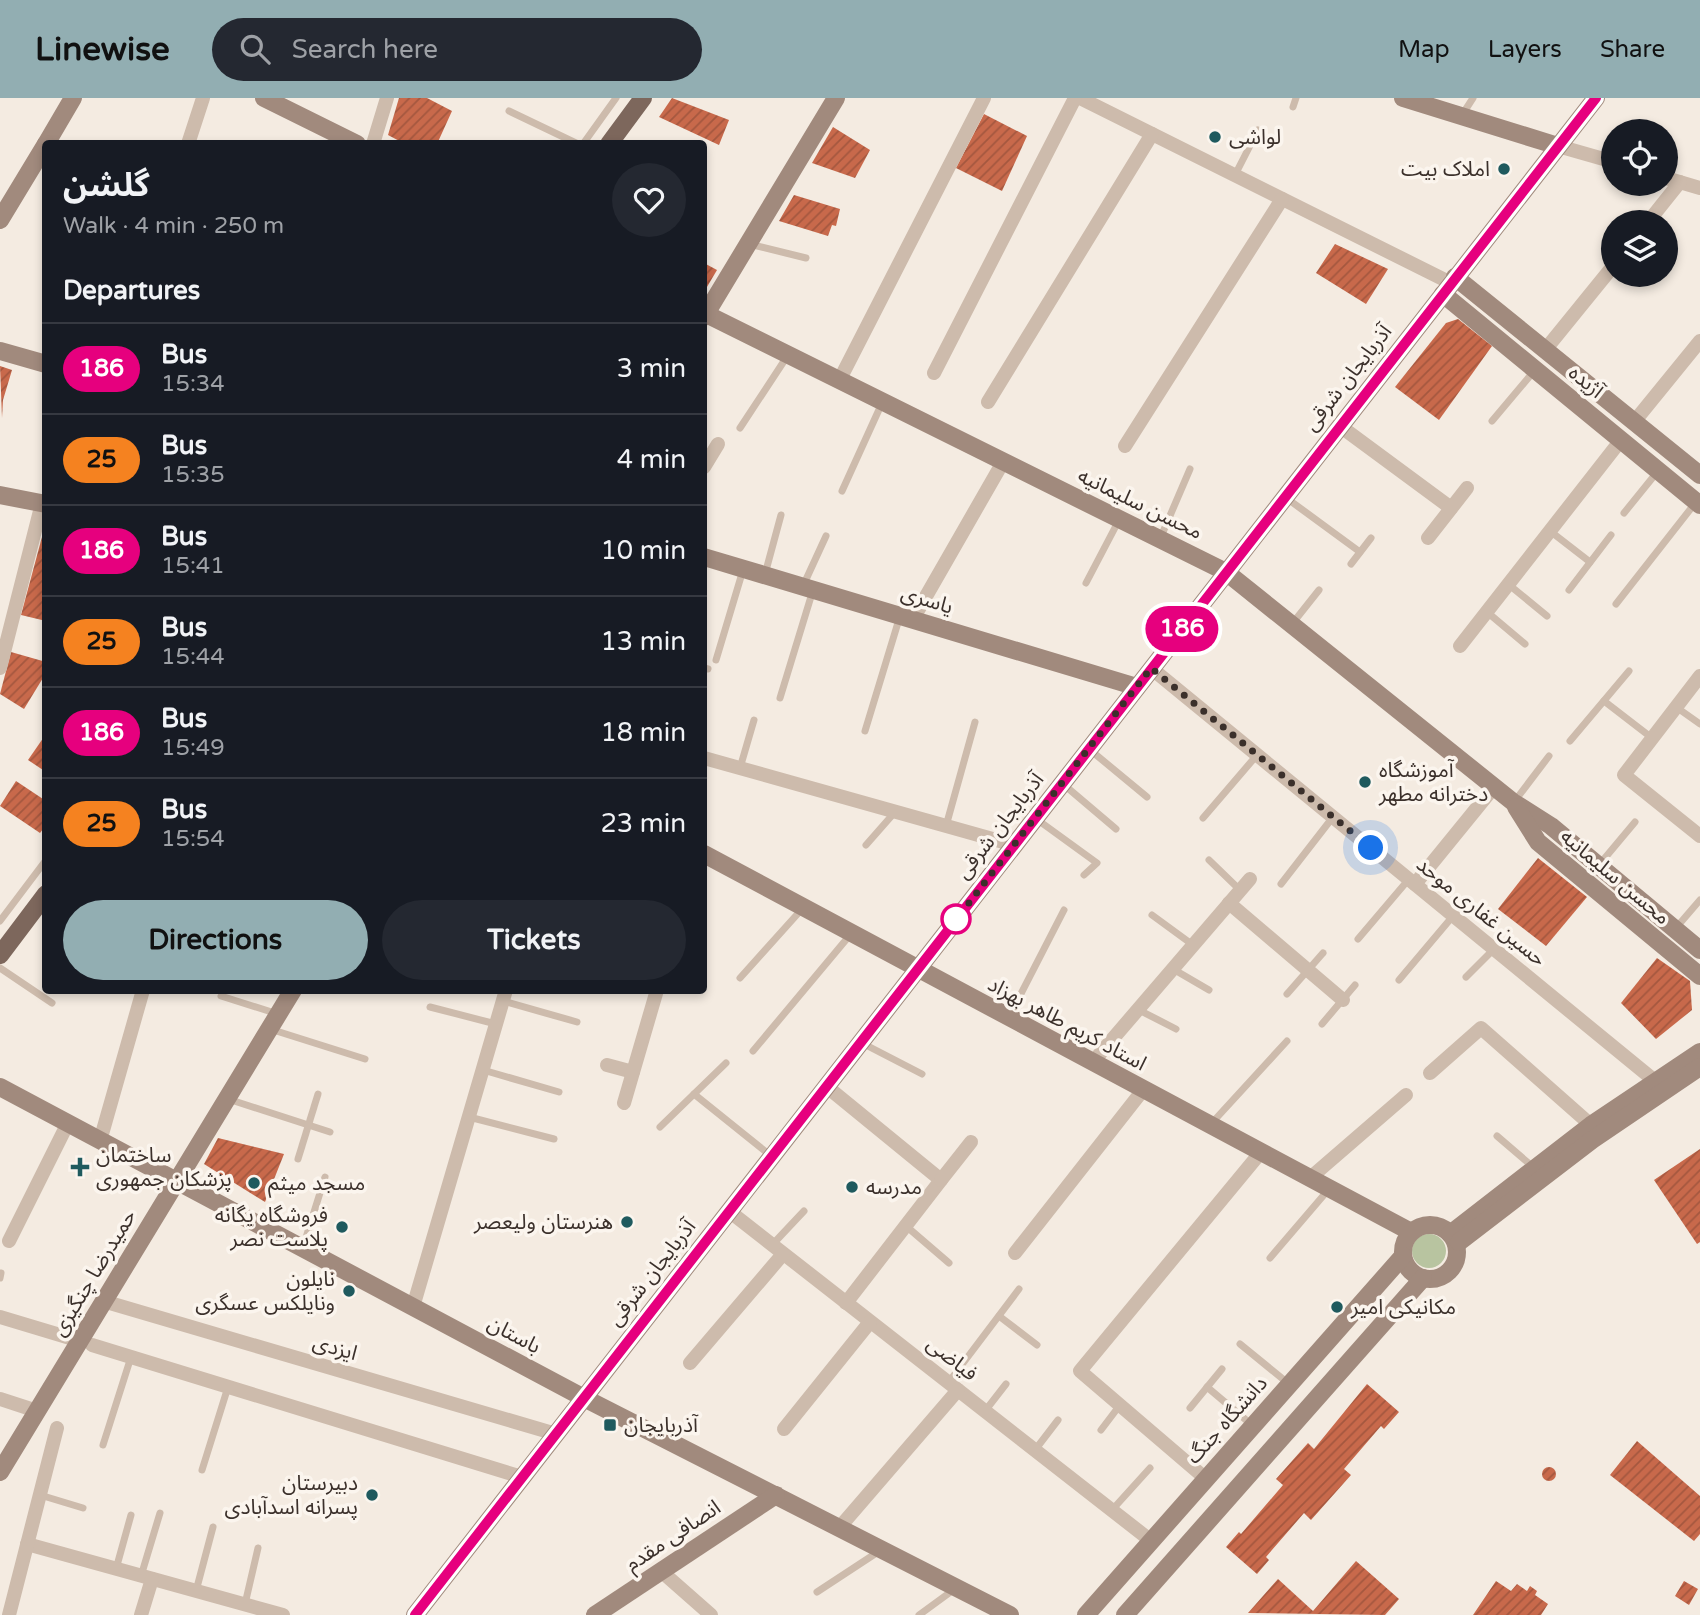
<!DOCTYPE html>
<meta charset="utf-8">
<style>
body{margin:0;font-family:"Varela Round","Noto Sans Arabic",sans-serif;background:#242831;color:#f1f3f6;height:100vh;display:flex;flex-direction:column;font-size:26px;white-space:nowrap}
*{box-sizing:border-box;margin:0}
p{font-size:23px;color:#9ea1a6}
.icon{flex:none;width:38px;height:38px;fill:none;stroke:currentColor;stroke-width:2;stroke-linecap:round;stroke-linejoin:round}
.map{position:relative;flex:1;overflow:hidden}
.panel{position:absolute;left:42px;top:42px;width:665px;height:854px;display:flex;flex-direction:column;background:#171b24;border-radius:7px;box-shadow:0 4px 10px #0003}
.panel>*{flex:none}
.badge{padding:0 14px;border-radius:23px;font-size:24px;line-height:46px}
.fabs{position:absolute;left:1601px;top:21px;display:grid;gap:14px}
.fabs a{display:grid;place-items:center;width:77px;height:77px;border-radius:50%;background:#171b24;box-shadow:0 4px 10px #0003;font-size:35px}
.you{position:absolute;width:35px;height:35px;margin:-18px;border:5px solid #fff;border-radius:50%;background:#1a73e8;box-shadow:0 0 0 10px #1a73e833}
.map>.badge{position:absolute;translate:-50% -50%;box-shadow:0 0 0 4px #fff}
h2{padding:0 21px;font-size:26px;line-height:63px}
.round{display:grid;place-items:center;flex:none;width:74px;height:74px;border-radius:37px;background:#242831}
.overview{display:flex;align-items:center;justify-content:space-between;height:119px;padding:0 21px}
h1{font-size:33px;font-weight:700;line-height:52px}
.action{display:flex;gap:14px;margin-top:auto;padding:14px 21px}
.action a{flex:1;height:80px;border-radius:42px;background:#92aeb2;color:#111;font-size:28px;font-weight:700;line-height:80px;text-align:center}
.action a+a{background:#242831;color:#f1f3f6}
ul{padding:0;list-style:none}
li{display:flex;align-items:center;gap:21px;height:91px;padding:0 21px;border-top:2px solid #363941}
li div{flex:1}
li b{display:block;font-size:26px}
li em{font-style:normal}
li .badge{min-width:77px;font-weight:700;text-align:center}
header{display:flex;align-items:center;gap:42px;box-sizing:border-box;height:98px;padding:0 35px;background:#92aeb2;color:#111}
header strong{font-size:33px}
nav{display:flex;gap:38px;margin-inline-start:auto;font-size:24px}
.search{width:490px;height:63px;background:#242831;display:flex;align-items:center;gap:18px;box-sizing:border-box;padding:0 24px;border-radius:38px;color:#9ea1a6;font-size:26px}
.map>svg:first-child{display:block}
.green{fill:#b8c4a0}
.building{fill:url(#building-hatch)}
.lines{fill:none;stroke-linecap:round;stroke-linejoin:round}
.lane{stroke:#cdbbac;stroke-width:7}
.street{stroke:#cdbbac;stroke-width:14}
.secondary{stroke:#a18a7d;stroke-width:18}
.primary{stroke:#7d675c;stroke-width:18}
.line-casing{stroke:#fff;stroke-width:16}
.line{stroke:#e6007e;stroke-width:10}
.walk{stroke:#3b302b;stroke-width:7;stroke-dasharray:0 12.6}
.poi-dot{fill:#1f5a5e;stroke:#fbf5ee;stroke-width:2.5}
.stop-dot{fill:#fff;stroke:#e6007e;stroke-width:3.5}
.labels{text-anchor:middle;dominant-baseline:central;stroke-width:7;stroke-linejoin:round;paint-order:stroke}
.poi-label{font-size:21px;fill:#3b302b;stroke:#fbf5ee;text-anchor:start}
.street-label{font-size:21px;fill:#3b302b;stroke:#fbf5ee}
</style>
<header>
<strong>Linewise</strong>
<div class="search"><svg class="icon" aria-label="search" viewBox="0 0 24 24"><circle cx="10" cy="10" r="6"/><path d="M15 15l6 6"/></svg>Search here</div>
<nav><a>Map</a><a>Layers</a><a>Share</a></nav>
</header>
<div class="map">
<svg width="1700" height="1517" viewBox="0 0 1700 1517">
<defs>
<pattern id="building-hatch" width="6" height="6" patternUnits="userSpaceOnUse" patternTransform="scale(1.75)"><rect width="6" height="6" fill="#c8694b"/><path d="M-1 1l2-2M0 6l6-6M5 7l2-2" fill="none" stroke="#a4573f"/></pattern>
</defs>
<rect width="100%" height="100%" fill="#f4ebe1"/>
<!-- green -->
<circle class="green" cx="1429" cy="1153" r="17"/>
<!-- building -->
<g class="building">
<polygon points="399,0 427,0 452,13 437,46 405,46 388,37"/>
<polygon points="672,0 729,22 719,47 659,19"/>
<polygon points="984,16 1027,38 1002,93 956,70"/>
<polygon points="833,29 870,52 855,80 812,65"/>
<polygon points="794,97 840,111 836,128 832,127 828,138 779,123"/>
<polygon points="1335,146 1388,171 1366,206 1316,175"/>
<polygon points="704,165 717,172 704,194"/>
<polygon points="1458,221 1492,248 1439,322 1395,289 1446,225"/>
<polygon points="0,268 12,272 3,302 2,320"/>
<polygon points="46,437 46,523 21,517 42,439"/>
<polygon points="11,554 46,564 46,575 24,611 0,596"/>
<polygon points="46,636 46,674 28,662"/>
<polygon points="16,683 46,703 46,727 40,735 0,708"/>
<polygon points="1538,760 1587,799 1546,848 1498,811"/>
<polygon points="1657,860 1690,883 1692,912 1656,941 1621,905"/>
<polygon points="218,1040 284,1056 265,1104 204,1066"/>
<polygon points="1700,1051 1700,1144 1697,1146 1654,1082"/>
<polygon points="1367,1286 1399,1314 1384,1331 1381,1328 1344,1371 1351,1377 1311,1422 1304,1415 1266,1459 1269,1462 1257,1476 1226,1449 1239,1434 1241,1436 1283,1387 1276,1381 1308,1345 1314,1351"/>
<polygon points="1637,1343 1700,1398 1700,1436 1694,1443 1610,1377"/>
<circle cx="1549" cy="1376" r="7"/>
<polygon points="1356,1463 1399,1501 1385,1517 1248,1515 1278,1481 1313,1513"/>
<polygon points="1496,1483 1511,1493 1517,1486 1527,1493 1530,1488 1537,1493 1535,1497 1548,1506 1541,1517 1473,1517"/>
<polygon points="1684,1483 1698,1491 1689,1507 1675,1498"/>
</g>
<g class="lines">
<!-- lane -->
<g class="lane">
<polyline points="1293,9 1296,0"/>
<polyline points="509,13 578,46"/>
<polyline points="1462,17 1473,0"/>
<polyline points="583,46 616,0"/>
<polyline points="1235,77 1258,32"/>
<polyline points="749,146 806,160"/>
<polyline points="1492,323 1535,272"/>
<polyline points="740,330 788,257"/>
<polyline points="842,393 882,305"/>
<polyline points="1285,399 1360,454"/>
<polyline points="1624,415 1658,373"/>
<polyline points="1550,433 1590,464"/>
<polyline points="1160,441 1190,371"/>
<polyline points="1351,466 1371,440"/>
<polyline points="765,476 781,417"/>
<polyline points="1086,485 1119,422"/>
<polyline points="1508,486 1547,518"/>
<polyline points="803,488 826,438"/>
<polyline points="1569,492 1611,437"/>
<polyline points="1616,506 1696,404"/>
<polyline points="1487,514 1525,546"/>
<polyline points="1292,526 1319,492"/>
<polyline points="716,562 743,472"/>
<polyline points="704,570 708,571"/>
<polyline points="780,600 813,492"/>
<polyline points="1604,603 1652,640"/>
<polyline points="1676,609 1700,626"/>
<polyline points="865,633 900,518"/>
<polyline points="1570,643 1629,573"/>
<polyline points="1089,651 1147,699"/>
<polyline points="740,670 754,622"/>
<polyline points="1063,686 1116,731"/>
<polyline points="1514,704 1549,658"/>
<polyline points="1035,720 1097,765 1084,777"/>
<polyline points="1203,720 1257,657"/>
<polyline points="946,728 975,624"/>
<polyline points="866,747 895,714"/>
<polyline points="1209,762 1240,792"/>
<polyline points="1599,767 1635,724"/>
<polyline points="1281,786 1333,719"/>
<polyline points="1152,817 1193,847"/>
<polyline points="0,823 46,762"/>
<polyline points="1675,831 1700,802"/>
<polyline points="1358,841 1409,781"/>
<polyline points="0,870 52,905"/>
<polyline points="1173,871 1209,892"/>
<polyline points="1466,879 1494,851"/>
<polyline points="740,880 802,811"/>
<polyline points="1399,882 1453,818"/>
<polyline points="1287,896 1323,855"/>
<polyline points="221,898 278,916"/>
<polyline points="503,903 577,924"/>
<polyline points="430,909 496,926"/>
<polyline points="1137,911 1176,931"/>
<polyline points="1010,917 1064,812"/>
<polyline points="1322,926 1355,887"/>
<polyline points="270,931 365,961"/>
<polyline points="860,944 922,976"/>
<polyline points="753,953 850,837"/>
<polyline points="483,972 559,994"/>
<polyline points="694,996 771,1058"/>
<polyline points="228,1001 330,1034"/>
<polyline points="469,1019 554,1041"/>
<polyline points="1210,1027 1287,943"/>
<polyline points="660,1029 726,965"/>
<polyline points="1497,1038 1533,1069"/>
<polyline points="298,1061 318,996"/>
<polyline points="906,1128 949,1165"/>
<polyline points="772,1147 804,1113"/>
<polyline points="303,1149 325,1079"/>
<polyline points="1270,1160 1329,1091"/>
<polyline points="0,1180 1,1175"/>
<polyline points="999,1218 1037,1247"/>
<polyline points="1240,1246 1289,1286"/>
<polyline points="948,1285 1019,1191"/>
<polyline points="1207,1289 1252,1327"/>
<polyline points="1190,1310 1222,1271"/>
<polyline points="985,1313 1006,1286"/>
<polyline points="1101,1332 1120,1307"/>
<polyline points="103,1347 131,1259"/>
<polyline points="1035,1352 1058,1322"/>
<polyline points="202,1372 228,1289"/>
<polyline points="40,1397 83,1410"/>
<polyline points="1112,1412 1150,1370"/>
<polyline points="116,1471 131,1417"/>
<polyline points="141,1478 160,1415"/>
<polyline points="196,1493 213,1429"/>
<polyline points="817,1494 881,1452"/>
<polyline points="245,1506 258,1450"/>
<polyline points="919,1517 956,1490"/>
</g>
<!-- street -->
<g class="street">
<polyline points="1080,0 1451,185"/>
<polyline points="188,46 203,0"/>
<polyline points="373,46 387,0"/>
<polyline points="1558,48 1614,64"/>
<polyline points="1666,80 1700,90"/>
<polyline points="1648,124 1680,84"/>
<polyline points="1545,252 1614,167"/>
<polyline points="934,275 1075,0"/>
<polyline points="839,283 984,0"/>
<polyline points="988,304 1152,36"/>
<polyline points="1634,324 1700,243"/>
<polyline points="1340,328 1451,410"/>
<polyline points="1125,348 1282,101"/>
<polyline points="704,369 718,346"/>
<polyline points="1428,440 1467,390"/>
<polyline points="913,521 1003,364"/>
<polyline points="1460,548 1621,342"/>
<polyline points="0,570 42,405"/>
<polyline points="1151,570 1655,983"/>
<polyline points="1700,578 1624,677 1700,738"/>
<polyline points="704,660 1014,747"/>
<polyline points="1415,786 1494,689"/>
<polyline points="1229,805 1343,902"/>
<polyline points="1092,965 1250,781"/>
<polyline points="607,967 633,974"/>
<polyline points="1430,975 1481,930 1591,1027"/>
<polyline points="826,988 941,1082 846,1205"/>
<polyline points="624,1005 657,892"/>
<polyline points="100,1043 143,892"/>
<polyline points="1310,1080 1406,997"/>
<polyline points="941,1082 971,1044"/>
<polyline points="729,1113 1150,1442"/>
<polyline points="9,1143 68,1025"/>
<polyline points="1015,1155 1143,992"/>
<polyline points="103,1203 556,1336"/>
<polyline points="413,1209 506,892"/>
<polyline points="0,1219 80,1243"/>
<polyline points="92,1247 522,1379"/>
<polyline points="690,1265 783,1156"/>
<polyline points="0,1301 37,1313"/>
<polyline points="784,1331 870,1224"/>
<polyline points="1205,1380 1080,1273 1261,1054"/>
<polyline points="839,1430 958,1292"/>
<polyline points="27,1446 283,1517"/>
<polyline points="661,1473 711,1517"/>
<polyline points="9,1517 57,1330"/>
<polyline points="141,1517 152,1481"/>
</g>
<!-- secondary -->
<g class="secondary">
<polyline points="264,0 357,46"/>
<polyline points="1403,0 1558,48"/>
<polyline points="46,46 73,0"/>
<polyline points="0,122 46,46"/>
<polyline points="1455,179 1700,377"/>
<polyline points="1443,196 1700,407"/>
<polyline points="704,215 1226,474 1513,704 1551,728 1700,852"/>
<polyline points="704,219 836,0"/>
<polyline points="0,253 46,266"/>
<polyline points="0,397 46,406"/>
<polyline points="704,459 1137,589"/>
<polyline points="1516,709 1538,744 1700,878"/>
<polyline points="704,756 1411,1134"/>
<polyline points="0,989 584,1300 1010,1517"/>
<circle cx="1430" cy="1154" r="27"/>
<polyline points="1450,1136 1591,1027 1700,954"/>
<polyline points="1459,1144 1592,1042 1700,969"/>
<polyline points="0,1374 293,892"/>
<polyline points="415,1517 1596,0"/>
<polyline points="595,1517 776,1397"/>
<polyline points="1086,1517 1403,1158"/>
<polyline points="1125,1517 1423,1180"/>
</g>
<!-- primary -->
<g class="primary">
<polyline points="609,46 643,0"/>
<polyline points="0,857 46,796"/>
</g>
</g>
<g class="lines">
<!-- line casing -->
<g class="line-casing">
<polyline id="line" points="415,1517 1596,0"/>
</g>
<!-- line -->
<use href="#line" class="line"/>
<!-- walk -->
<polyline class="walk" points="956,821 951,828 1151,570 1371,750"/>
</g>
<!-- markers -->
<g class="poi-dot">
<circle cx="1215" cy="39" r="7"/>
<circle cx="1504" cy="71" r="7"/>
<circle cx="1365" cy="684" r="7"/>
<path d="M76.5 1058.5h7v7h7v7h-7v7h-7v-7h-7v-7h7z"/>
<circle cx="254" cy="1085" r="7"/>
<circle cx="852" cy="1089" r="7"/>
<circle cx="627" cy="1124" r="7"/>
<circle cx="342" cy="1129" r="7"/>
<circle cx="349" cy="1193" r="7"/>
<circle cx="1337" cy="1209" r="7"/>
<rect x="603" y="1320" width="14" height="14" rx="3.5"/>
<circle cx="372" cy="1397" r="7"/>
</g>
<circle class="stop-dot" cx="956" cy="821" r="14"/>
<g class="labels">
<!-- poi labels -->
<g class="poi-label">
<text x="1229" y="39">لواشی</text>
<text x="1490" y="71" text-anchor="end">املاک بیت</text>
<text x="1379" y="672">آموزشگاه<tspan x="1379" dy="24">دخترانه مطهر</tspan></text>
<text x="96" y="1057">ساختمان<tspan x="96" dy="24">پزشکان جمهوری</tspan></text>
<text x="268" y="1085">مسجد میثم</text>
<text x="866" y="1089">مدرسه</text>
<text x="328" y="1117" text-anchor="end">فروشگاه یگانه<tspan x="328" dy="24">پلاست نصر</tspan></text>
<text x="613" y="1124" text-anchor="end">هنرستان ولیعصر</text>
<text x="335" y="1181" text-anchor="end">نایلون<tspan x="335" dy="24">ونایلکس عسگری</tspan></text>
<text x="1351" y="1209">مکانیکی امیر</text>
<text x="624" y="1327">آذربایجان</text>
<text x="358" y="1385" text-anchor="end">دبیرستان<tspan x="358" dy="24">پسرانه اسدآبادی</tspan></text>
</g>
<!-- street labels -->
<g class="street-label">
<text transform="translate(1348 280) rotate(-52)">آذربایجان شرقی</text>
<text transform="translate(1586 284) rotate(39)">آژیده</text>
<text transform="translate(1140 406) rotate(26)">محسن سلیمانیه</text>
<text transform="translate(927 502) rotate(17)">یاسری</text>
<text transform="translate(1000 728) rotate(-52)">آذربایجان شرقی</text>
<text transform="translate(1615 779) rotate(40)">محسن سلیمانیه</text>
<text transform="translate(1481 814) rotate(39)">حسین غفاری موحد</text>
<text transform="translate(1067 926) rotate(28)">استاد کریم طاهر بهزاد</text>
<text transform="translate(94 1175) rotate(-59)">حمیدرضا چنگیزی</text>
<text transform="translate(652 1175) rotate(-52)">آذربایجان شرقی</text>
<text transform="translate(514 1237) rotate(28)">باستان</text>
<text transform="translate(335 1250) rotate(16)">ایزدی</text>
<text transform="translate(952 1261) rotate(38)">فیاضی</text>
<text transform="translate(1227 1322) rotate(-48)">دانشگاه جنگ</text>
<text transform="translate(673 1438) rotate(-34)">انصافی مقدم</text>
</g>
</g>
</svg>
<div class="fabs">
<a><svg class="icon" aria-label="locate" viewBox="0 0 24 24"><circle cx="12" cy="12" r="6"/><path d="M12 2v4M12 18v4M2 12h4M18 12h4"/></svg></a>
<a><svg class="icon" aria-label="layers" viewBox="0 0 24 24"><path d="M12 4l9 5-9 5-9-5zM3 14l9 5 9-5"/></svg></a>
</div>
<div class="you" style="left:1371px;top:750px"></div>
<b class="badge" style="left:1182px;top:531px;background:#e6007e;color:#fff">186</b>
<section class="panel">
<div class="overview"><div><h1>گلشن</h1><p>Walk · 4 min · 250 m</p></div><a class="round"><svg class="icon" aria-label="heart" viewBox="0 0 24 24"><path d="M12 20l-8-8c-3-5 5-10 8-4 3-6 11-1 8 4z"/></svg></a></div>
<h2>Departures</h2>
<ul>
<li><span class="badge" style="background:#e6007e;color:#fff">186</span><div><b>Bus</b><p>15:34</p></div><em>3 min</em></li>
<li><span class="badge" style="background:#f58220;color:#111">25</span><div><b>Bus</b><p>15:35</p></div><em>4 min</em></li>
<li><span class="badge" style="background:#e6007e;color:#fff">186</span><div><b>Bus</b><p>15:41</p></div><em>10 min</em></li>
<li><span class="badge" style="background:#f58220;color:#111">25</span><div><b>Bus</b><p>15:44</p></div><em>13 min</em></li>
<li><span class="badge" style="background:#e6007e;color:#fff">186</span><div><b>Bus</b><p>15:49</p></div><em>18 min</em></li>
<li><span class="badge" style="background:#f58220;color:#111">25</span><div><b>Bus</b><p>15:54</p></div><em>23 min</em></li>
</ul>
<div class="action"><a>Directions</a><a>Tickets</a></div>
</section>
</div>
